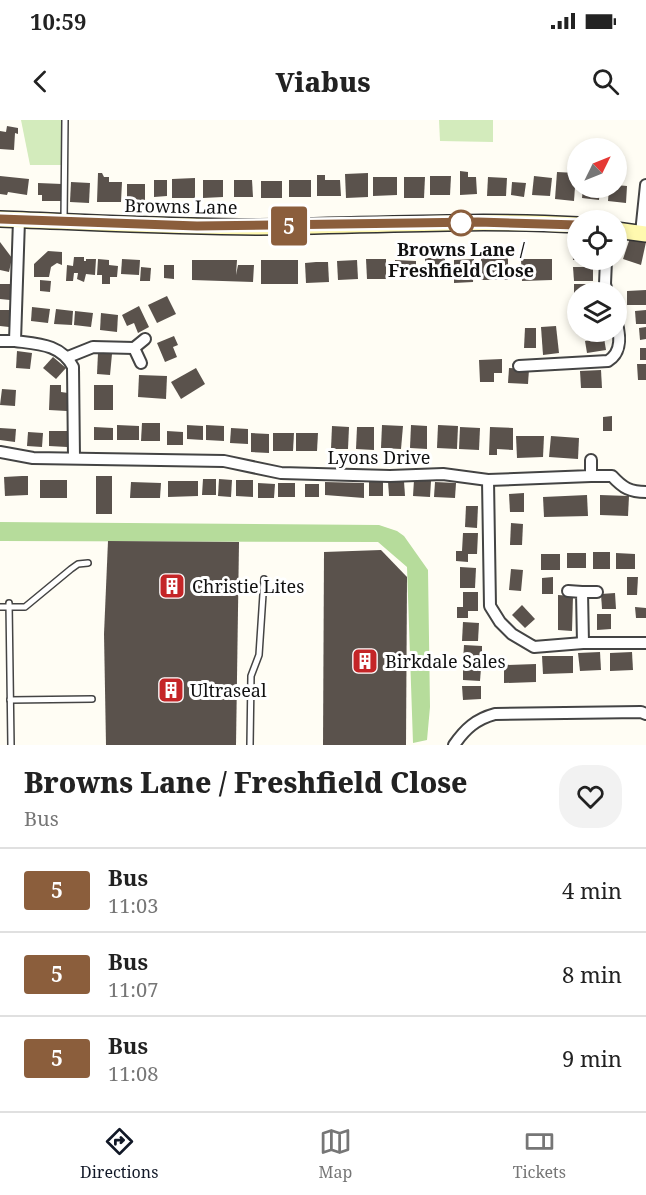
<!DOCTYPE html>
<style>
body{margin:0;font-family:"Noto Serif",serif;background:#f2f2f2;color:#222;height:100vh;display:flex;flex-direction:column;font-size:22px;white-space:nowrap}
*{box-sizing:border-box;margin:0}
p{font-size:20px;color:#767676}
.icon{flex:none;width:33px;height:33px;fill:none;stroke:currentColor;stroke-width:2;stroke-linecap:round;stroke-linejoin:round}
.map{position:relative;height:625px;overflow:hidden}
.drawer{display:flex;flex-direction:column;background:#fff;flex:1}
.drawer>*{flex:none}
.badge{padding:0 12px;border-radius:4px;font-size:21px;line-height:39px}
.needle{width:39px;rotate:47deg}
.tools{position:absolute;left:567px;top:18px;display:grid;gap:12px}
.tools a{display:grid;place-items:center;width:60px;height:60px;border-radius:50%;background:#fff;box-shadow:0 3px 9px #0003;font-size:30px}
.map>.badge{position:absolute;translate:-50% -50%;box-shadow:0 0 0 3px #fff}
.round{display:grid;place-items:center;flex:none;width:63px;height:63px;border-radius:24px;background:#f2f2f2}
.headline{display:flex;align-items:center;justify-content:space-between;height:102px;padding:0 24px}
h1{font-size:28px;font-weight:800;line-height:45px}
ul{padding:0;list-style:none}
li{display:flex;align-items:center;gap:18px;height:84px;padding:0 24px;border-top:2px solid #e0e0e0}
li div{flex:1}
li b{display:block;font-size:22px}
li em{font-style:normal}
li .badge{min-width:66px;font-weight:700;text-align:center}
.status{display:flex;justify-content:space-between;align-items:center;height:42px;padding:0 30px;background:#fff;direction:ltr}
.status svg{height:16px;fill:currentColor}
header{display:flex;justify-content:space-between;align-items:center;height:78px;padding:0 24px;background:#fff;font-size:27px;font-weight:800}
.tabs{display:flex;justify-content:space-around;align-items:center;height:84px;border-top:2px solid #e0e0e0;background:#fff;font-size:16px;color:#767676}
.tabs a{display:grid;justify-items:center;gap:3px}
.tabs .active{color:#111827}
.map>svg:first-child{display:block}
.green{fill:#d3ebbc}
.forest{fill:#b6dc9b}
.building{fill:#5a524c}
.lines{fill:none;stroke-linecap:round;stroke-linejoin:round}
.lane-casing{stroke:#444;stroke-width:8}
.street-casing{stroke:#444;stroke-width:14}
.secondary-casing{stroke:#333;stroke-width:18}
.lane{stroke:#fff;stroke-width:5}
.street{stroke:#fff;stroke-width:10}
.secondary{stroke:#fff9af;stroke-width:15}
.line-casing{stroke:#fff;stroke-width:14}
.line{stroke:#8b5e3c;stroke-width:9}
.stop-dot{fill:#fff;stroke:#8b5e3c;stroke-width:3}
.labels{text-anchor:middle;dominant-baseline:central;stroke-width:6;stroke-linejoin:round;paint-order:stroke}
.street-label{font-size:18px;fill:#111;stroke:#fff}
.stop-label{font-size:18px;font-weight:bold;fill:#111;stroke:#fff}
.poi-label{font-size:18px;fill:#111;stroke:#fff;text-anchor:start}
</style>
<div class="status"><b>10:59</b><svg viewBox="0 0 49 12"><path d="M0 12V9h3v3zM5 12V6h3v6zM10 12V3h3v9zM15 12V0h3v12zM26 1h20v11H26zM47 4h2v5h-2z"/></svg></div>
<header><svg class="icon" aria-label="back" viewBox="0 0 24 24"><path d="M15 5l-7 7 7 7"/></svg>Viabus<svg class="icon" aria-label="search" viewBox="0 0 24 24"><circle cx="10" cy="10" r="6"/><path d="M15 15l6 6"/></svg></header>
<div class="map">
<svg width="646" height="625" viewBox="0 0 646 625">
<rect width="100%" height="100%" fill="#fffdf4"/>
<!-- green -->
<g class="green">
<polygon points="21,0 65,0 65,45 30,45"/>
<polygon points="439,0 493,0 493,22 440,21"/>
</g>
<!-- forest -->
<polygon class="forest" points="0,402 379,405 397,411 404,416 428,450 430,587 427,620 413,623 407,447 378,422 0,421"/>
<!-- building -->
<g class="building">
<polygon points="7,6 18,8 18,14 15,13 14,30 0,29 0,11 6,12"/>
<polygon points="460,51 468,52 468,57 476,57 477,74 460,75"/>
<polygon points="557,52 576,53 574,81 555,79"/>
<polygon points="98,53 102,53 104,57 109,57 109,62 122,62 121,82 97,82"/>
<polygon points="368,53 368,77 346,78 345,54"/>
<polygon points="317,55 325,55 325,60 340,60 341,76 317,76"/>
<polygon points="0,56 29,59 27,75 8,72 7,75 0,74"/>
<polygon points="430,56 451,56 450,75 430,75"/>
<polygon points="534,56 552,58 550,76 532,75"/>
<polygon points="373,57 397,57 397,75 373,76"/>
<polygon points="404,57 425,57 424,78 404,78"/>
<polygon points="488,57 507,58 506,76 487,76"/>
<polygon points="195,58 195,78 172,78 172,59"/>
<polygon points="154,60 167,60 167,76 154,77"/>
<polygon points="203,60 223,60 223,77 203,78"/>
<polygon points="234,60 252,60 253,77 234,77"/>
<rect x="289" y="60" width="22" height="17"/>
<rect x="261" y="61" width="21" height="17"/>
<polygon points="71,62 90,63 89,83 70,82"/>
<polygon points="512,62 526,63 524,77 511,75"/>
<polygon points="38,63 62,64 61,81 42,81 42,75 38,75"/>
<rect x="127" y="64" width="18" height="16"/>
<polygon points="616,65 627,66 626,83 608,81 609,68 616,68"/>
<polygon points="583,68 600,68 599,80 582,78"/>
<polygon points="630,118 646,122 641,145 623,139"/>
<polygon points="0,122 12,138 9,152 0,150"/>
<polygon points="572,125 578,125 578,140 573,140"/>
<polygon points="48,131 62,132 62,145 57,143 51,147 49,157 34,157 34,144"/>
<polygon points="74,137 84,137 84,141 86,141 86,139 96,139 95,155 86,154 84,162 77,159 78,153 74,153 73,161 66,161 67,145 73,146"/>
<rect x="481" y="137" width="27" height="23"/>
<rect x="425" y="138" width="20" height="18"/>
<polygon points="98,139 109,140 109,145 118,146 117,157 110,157 110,164 102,164 102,155 97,155"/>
<polygon points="122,139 140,140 139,155 121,154"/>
<polygon points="366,139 386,139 386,159 367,159"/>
<polygon points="474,139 473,162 454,163 454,140"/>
<polygon points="521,139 552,139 552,160 522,161"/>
<polygon points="192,140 237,140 236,155 238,145 254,145 253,162 192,160"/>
<rect x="261" y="140" width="37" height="24"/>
<polygon points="357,140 358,159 338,160 337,141"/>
<polygon points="395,140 416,141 416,158 395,158"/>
<polygon points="316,142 328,142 329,162 306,163 305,143"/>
<polygon points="164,145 174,145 174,159 164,158"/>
<polygon points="141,147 151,148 150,161 140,161"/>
<polygon points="573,147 593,147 593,161 574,161"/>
<polygon points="40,160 51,161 50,172 40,171"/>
<polygon points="0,164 11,164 10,180 0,179"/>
<polygon points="574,164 595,164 595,172 578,172 578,177 574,177"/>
<polygon points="646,170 646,185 627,185 627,171"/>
<polygon points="167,176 176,194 157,203 148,185"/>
<polygon points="139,186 149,207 138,213 134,203 127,206 122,195"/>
<polygon points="32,187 50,189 48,203 31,201"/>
<polygon points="56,189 73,191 72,205 54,204"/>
<polygon points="0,190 10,190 9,207 0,206"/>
<polygon points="646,190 646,204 636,204 635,191"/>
<polygon points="75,191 93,193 91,207 74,205"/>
<polygon points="101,193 118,195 117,212 100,210"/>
<polygon points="556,206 559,233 543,235 541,207"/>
<polygon points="646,207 646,219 640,220 639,208"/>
<polygon points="525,208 536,208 536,228 524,228"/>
<rect x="583" y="212" width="19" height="3"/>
<polygon points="174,216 178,225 173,227 177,237 165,242 157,223"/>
<polygon points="604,218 606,230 587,233 585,221"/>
<rect x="640" y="228" width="6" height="12"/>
<polygon points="17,231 32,233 30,249 16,248"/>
<polygon points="98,233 112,234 110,255 97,254"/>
<polygon points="53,237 66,248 56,259 43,248"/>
<polygon points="502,239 502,253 494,253 494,262 480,262 479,240"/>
<polygon points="637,244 646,244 646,260 638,260"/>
<polygon points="196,248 205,264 181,279 171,262"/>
<polygon points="509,248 529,249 528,264 508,263"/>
<polygon points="601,250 602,268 581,268 580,251"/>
<polygon points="139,255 167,256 166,279 138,277"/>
<polygon points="50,265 61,265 61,272 68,273 67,291 49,290"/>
<rect x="94" y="265" width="19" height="25"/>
<polygon points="2,269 16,270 15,286 0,285"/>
<polygon points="612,296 612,311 603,311 603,297"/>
<polygon points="142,303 160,303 160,321 141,321"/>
<polygon points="117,305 139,306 139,320 117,320"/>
<polygon points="187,305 203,306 203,320 187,319"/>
<polygon points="206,305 224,306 224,321 206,320"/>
<polygon points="382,305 403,306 401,329 381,328"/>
<polygon points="411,305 427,306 427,329 410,328"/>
<polygon points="438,305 458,306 457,329 437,328"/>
<polygon points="332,306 349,307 348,329 331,329"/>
<polygon points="94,307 113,308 113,320 94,320"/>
<polygon points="357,307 374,307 374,330 356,329"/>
<polygon points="460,307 480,308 479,330 459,329"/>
<polygon points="490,307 513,308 513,330 497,329 497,335 489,335"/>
<polygon points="0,308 16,309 15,322 0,320"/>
<polygon points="231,308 248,309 248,324 230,323"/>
<polygon points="49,311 67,311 67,327 49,326"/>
<polygon points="167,311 183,312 183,325 167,325"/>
<polygon points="28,312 43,313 42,327 27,326"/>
<polygon points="251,313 269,314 269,333 251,332"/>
<polygon points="273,313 294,313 293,331 273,331"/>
<polygon points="296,313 318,313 317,331 296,331"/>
<polygon points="516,316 544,316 543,337 517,338"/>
<polygon points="551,316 579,318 578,339 549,337"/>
<polygon points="22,356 28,356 28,375 5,376 4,357"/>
<rect x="96" y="356" width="16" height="38"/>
<polygon points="203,359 216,359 216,375 202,375"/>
<polygon points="219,359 232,360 231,377 218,376"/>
<rect x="40" y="360" width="27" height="18"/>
<polygon points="236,360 253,360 253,377 236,376"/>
<rect x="369" y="360" width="14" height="16"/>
<polygon points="414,360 431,361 430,377 413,376"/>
<polygon points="168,361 198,361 198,376 168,377"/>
<polygon points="388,361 404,361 405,376 389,376"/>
<polygon points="131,362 161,363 160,378 130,378"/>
<polygon points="325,362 364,363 364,378 325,375"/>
<polygon points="435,362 456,363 455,378 434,377"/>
<polygon points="258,363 275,364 274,378 258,378"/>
<rect x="278" y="363" width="17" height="14"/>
<rect x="305" y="364" width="14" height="13"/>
<polygon points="524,373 524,392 510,392 509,374"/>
<polygon points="587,375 588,396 544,397 543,377"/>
<polygon points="600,375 629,376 628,396 600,395"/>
<polygon points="466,386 478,386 477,408 465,407"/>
<polygon points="511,403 523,404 522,425 510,425"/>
<polygon points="463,413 478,413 477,434 468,434 468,442 456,441 456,431 462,431"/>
<polygon points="108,421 239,422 236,625 106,625 104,514"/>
<polygon points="381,430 407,457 406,625 323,625 324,432"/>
<rect x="593" y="432" width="17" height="17"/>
<rect x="567" y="433" width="19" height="15"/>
<polygon points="616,433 635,434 635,449 616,449"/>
<rect x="541" y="434" width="19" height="16"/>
<polygon points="460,447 476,448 475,468 460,468"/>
<polygon points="511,449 523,450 521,471 509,470"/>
<polygon points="553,457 553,474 542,474 542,458"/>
<polygon points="627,457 638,457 637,475 627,475"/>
<polygon points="463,472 478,472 478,491 468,491 468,498 457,498 457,487 463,487"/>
<polygon points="615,473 616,489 602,489 601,474"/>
<polygon points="558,475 573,476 572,511 558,510"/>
<polygon points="522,485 535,499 525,508 512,495"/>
<polygon points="635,487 646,488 646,498 636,498"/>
<polygon points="597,494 611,494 611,509 597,510"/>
<polygon points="463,502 479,503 478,521 462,521"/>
<polygon points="464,525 482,526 482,542 463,541"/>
<polygon points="600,532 601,550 580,551 578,533"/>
<polygon points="632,532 633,550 610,551 610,533"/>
<polygon points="542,536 573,536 573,553 543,554"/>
<polygon points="536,544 536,562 504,563 504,545"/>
<polygon points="463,547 481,548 480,561 463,560"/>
<polygon points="462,566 481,566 481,579 463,580"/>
</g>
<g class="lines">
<!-- lane casing -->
<g class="lane-casing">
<g id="lane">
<polyline points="64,100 65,0"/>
<polyline points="9,483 11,625"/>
<polyline points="0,487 25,487 71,449 78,444 88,443"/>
<polyline points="10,580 92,579"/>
<polyline points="250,625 251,556 259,535 264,459"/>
</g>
</g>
<!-- street casing -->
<g class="street-casing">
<g id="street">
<path d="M19,100L15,221C38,224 61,224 73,247L74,338"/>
<polyline points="641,113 646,65"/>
<polyline points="606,140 605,164 607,172"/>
<polyline points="0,221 15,221"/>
<polyline points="134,228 141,243"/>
<polyline points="68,237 93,227 134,228 145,219"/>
<path d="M519,246L608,241C623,232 620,214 616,200"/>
<polyline points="0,332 33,338 224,341 281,353 390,356 443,354 488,360 490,486 500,502 512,514 534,527 583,523 646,523"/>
<path d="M591,356H612C623,368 630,372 646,372"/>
<polyline points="488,360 591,356 591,340"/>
<polyline points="568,471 582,472 583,523"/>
<polyline points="582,472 597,472"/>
<path d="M454,625C465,609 476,599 495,594L641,592L646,594"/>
</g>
</g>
<!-- secondary casing -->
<g class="secondary-casing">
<g id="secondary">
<path d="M0,99C86,102 173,107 259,107C365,106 471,99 578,105"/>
<polyline points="616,110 646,114"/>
</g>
</g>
<!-- lane -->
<use href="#lane" class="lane"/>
<!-- street -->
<use href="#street" class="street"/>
<!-- secondary -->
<use href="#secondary" class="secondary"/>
</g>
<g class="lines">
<!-- line casing -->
<g class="line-casing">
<polyline id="line" points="0,99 197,106 478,102 578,105"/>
</g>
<!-- line -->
<use href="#line" class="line"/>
</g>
<!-- icons -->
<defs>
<g id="building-square" transform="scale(1.35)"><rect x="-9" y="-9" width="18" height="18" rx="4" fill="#c42527" stroke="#fff"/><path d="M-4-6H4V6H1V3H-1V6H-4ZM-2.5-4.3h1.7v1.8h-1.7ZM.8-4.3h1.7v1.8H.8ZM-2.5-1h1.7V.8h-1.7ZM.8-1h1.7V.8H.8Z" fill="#fff"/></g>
</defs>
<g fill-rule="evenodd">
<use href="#building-square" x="172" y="466"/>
<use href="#building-square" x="365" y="541"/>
<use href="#building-square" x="171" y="570"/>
</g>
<!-- markers -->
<circle class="stop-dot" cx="461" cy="103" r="12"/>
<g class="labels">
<!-- street labels -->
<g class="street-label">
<text transform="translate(181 86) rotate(1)">Browns Lane</text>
<text x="379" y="337">Lyons Drive</text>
</g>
<!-- stop labels -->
<g class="stop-label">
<text x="461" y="129">Browns Lane /<tspan x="461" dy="21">Freshfield Close</tspan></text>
</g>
<!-- poi labels -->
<g class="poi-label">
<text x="192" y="466">Christie Lites</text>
<text x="385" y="541">Birkdale Sales</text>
<text x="190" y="570">Ultraseal</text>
</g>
</g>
</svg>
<div class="tools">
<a><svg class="needle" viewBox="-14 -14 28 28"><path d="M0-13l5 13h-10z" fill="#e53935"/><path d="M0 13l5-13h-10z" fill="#767676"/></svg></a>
<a><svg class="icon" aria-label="locate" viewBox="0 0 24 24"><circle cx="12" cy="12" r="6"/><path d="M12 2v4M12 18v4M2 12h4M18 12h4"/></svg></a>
<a><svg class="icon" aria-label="layers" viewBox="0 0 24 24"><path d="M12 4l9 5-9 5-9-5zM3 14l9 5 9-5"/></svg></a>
</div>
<b class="badge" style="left:289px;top:106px;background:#8b5e3c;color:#fff">5</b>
</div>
<section class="drawer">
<div class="headline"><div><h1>Browns Lane / Freshfield Close</h1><p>Bus</p></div><a class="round"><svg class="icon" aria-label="heart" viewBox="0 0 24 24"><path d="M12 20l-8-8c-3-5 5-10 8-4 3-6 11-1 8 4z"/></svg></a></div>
<ul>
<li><span class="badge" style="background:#8b5e3c;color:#fff">5</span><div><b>Bus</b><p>11:03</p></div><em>4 min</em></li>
<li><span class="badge" style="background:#8b5e3c;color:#fff">5</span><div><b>Bus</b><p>11:07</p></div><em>8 min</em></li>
<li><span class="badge" style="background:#8b5e3c;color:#fff">5</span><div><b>Bus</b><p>11:08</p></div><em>9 min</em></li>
</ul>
</section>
<nav class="tabs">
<a class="active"><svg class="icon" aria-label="directions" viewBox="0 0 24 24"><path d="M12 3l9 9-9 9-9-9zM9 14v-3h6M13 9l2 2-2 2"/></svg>Directions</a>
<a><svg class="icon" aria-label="map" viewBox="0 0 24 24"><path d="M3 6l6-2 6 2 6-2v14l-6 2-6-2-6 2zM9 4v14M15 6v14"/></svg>Map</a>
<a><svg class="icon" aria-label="tickets" viewBox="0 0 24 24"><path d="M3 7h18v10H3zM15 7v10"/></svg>Tickets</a>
</nav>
